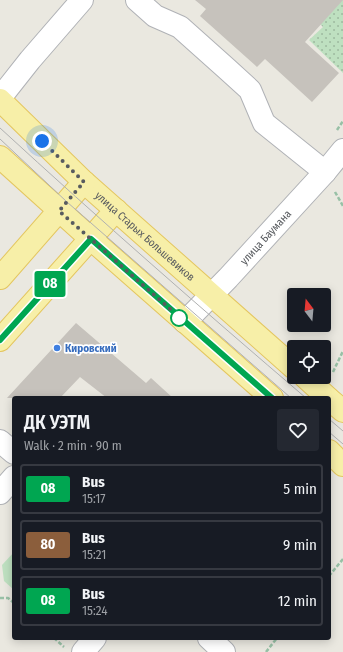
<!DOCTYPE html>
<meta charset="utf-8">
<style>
body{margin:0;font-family:"Fira Sans Condensed",sans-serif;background:#242831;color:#f1f3f6;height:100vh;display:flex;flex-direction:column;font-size:15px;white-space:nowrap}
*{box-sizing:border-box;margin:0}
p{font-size:13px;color:#9ea1a6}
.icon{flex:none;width:22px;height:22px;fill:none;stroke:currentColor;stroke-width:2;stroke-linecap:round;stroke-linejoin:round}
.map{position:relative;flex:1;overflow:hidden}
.drawer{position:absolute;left:12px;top:396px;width:319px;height:244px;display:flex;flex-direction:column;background:#171b24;border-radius:4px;box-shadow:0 2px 10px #0003}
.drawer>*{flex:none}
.badge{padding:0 8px;border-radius:3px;font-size:14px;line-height:26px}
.needle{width:26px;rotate:344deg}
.tools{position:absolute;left:287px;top:288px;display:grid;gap:8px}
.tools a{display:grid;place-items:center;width:44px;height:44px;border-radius:4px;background:#171b24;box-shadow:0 2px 10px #0003;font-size:20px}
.you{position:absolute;width:20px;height:20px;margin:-10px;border:3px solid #fff;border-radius:50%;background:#1a73e8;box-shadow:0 0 0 6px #1a73e833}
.map>.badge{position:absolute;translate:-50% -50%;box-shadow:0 0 0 2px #fff}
.round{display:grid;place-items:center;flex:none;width:42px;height:42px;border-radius:4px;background:#242831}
.summary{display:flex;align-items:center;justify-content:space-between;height:68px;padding:0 12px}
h1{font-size:19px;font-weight:600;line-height:30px}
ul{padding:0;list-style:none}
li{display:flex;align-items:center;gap:12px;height:50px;margin:0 8px 6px;padding:0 4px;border:2px solid #363941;border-radius:4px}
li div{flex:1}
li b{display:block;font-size:15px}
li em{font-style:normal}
li .badge{min-width:44px;font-weight:700;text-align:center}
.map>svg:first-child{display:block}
.green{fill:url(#green-dots)}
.pitch{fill:#bee0c0}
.building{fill:#c6c2bc}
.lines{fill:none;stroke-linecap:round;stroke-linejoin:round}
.minor-casing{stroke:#b0b2b6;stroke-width:24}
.major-casing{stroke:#e4c65f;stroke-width:24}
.path{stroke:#98c0a6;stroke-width:2.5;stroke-dasharray:4 2;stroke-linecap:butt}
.minor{stroke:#fff;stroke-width:22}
.major{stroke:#f7efa8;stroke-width:22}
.tram{stroke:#b0b1b1;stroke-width:1}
.line-casing{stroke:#fff;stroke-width:9}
.line{stroke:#00a651;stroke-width:6}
.walk{stroke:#585b5f;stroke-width:4;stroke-dasharray:0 7.2}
.stop-dot{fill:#fff;stroke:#00a651;stroke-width:2}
.shop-dot{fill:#3f7fe0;stroke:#fff;stroke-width:1.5}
.labels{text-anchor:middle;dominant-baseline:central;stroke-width:3.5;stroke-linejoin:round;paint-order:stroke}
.street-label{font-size:11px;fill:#585b5f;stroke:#fff}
.shop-label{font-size:11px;font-weight:bold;fill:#366cbe;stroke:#fff;text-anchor:start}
</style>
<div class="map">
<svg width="343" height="652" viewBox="0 0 343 652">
<defs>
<pattern id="green-dots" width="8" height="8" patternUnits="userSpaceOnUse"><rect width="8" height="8" fill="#bee0c0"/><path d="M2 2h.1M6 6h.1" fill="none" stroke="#9db99f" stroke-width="1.8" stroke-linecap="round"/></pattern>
</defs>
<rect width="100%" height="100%" fill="#eae8e0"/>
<!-- green -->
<polygon class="green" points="297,0 343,0 343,73 309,40 323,27"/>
<!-- pitch -->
<polygon class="pitch" points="14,552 14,590 4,581 2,565"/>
<!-- building -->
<g class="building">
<polygon points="195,0 343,0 305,42 339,73 312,102 265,59 257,67 200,16 206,9"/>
<polygon points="76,323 146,383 151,378 173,398 107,398 80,377 60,398 7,398"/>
</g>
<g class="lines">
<!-- minor casing -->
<g class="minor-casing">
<g id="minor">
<polyline points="137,0 155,16 180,27 227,69 250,90 264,123 325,172"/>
<polyline points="0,98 30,60 82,0"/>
<path id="s1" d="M185,322L228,278L325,172L343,150"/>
<polyline points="0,441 14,453"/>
<polyline points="0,493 14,477"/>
<polyline points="209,638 224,652"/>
<polyline points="83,652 95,638"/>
</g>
</g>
<!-- major casing -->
<g class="major-casing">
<g id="major">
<path id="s2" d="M0,100L84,182L294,368"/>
<polyline points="0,157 91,239 272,398"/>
<polyline points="0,278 84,182"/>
<polyline points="0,340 116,210"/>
<polyline points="305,377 328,398"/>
<polyline points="329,399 343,411"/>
<polyline points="329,451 343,465"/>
</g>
</g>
<!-- path -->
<g class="path">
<polyline points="337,130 343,121"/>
<polyline points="335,192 343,206"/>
<polyline points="333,372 343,351"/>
<polyline points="329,576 343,559"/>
<polyline points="0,598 8,598 14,603"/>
<polyline points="54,638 64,647"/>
<polyline points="266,652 277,638"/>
</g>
<!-- minor -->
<use href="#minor" class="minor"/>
<!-- major -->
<use href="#major" class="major"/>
<!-- tram -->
<g class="tram">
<path d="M0,128C100,220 203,310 306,398"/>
<polyline points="0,139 67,202 291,398"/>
<polyline points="329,419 343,431"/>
<polyline points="329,432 343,444"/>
</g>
</g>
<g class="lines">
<!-- line casing -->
<g class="line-casing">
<polyline id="line" points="0,340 91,239 272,398"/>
</g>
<!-- line -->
<use href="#line" class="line"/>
<!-- walk -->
<polyline class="walk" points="42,141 84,182 59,211 185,322 179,318"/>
</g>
<!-- markers -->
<circle class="stop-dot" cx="179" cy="318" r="8"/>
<circle class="shop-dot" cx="57" cy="348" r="4"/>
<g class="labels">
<!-- street labels -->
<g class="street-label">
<text stroke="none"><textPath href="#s2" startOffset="199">улица Старых Большевиков</textPath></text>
<text stroke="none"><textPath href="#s1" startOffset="117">улица Баумана</textPath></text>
</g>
<!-- shop labels -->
<g class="shop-label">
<text x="65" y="348">Кировский</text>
</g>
</g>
</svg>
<div class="tools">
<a><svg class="needle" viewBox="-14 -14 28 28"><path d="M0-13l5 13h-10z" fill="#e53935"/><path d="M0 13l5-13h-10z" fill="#9ea1a6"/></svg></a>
<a><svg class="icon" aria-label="locate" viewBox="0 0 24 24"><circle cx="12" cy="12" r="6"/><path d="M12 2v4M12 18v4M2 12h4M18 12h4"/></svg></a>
</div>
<div class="you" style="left:42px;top:141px"></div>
<b class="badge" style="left:50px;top:284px;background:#00a651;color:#fff">08</b>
<section class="drawer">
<div class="summary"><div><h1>ДК УЭТМ</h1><p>Walk · 2 min · 90 m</p></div><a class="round"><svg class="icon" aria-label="heart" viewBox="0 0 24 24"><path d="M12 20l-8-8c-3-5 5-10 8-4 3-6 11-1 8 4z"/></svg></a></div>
<ul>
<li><span class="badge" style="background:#00a651;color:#fff">08</span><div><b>Bus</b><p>15:17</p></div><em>5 min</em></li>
<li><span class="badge" style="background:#8b5e3c;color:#fff">80</span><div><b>Bus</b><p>15:21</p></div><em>9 min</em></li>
<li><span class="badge" style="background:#00a651;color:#fff">08</span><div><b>Bus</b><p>15:24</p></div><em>12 min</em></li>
</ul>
</section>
</div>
